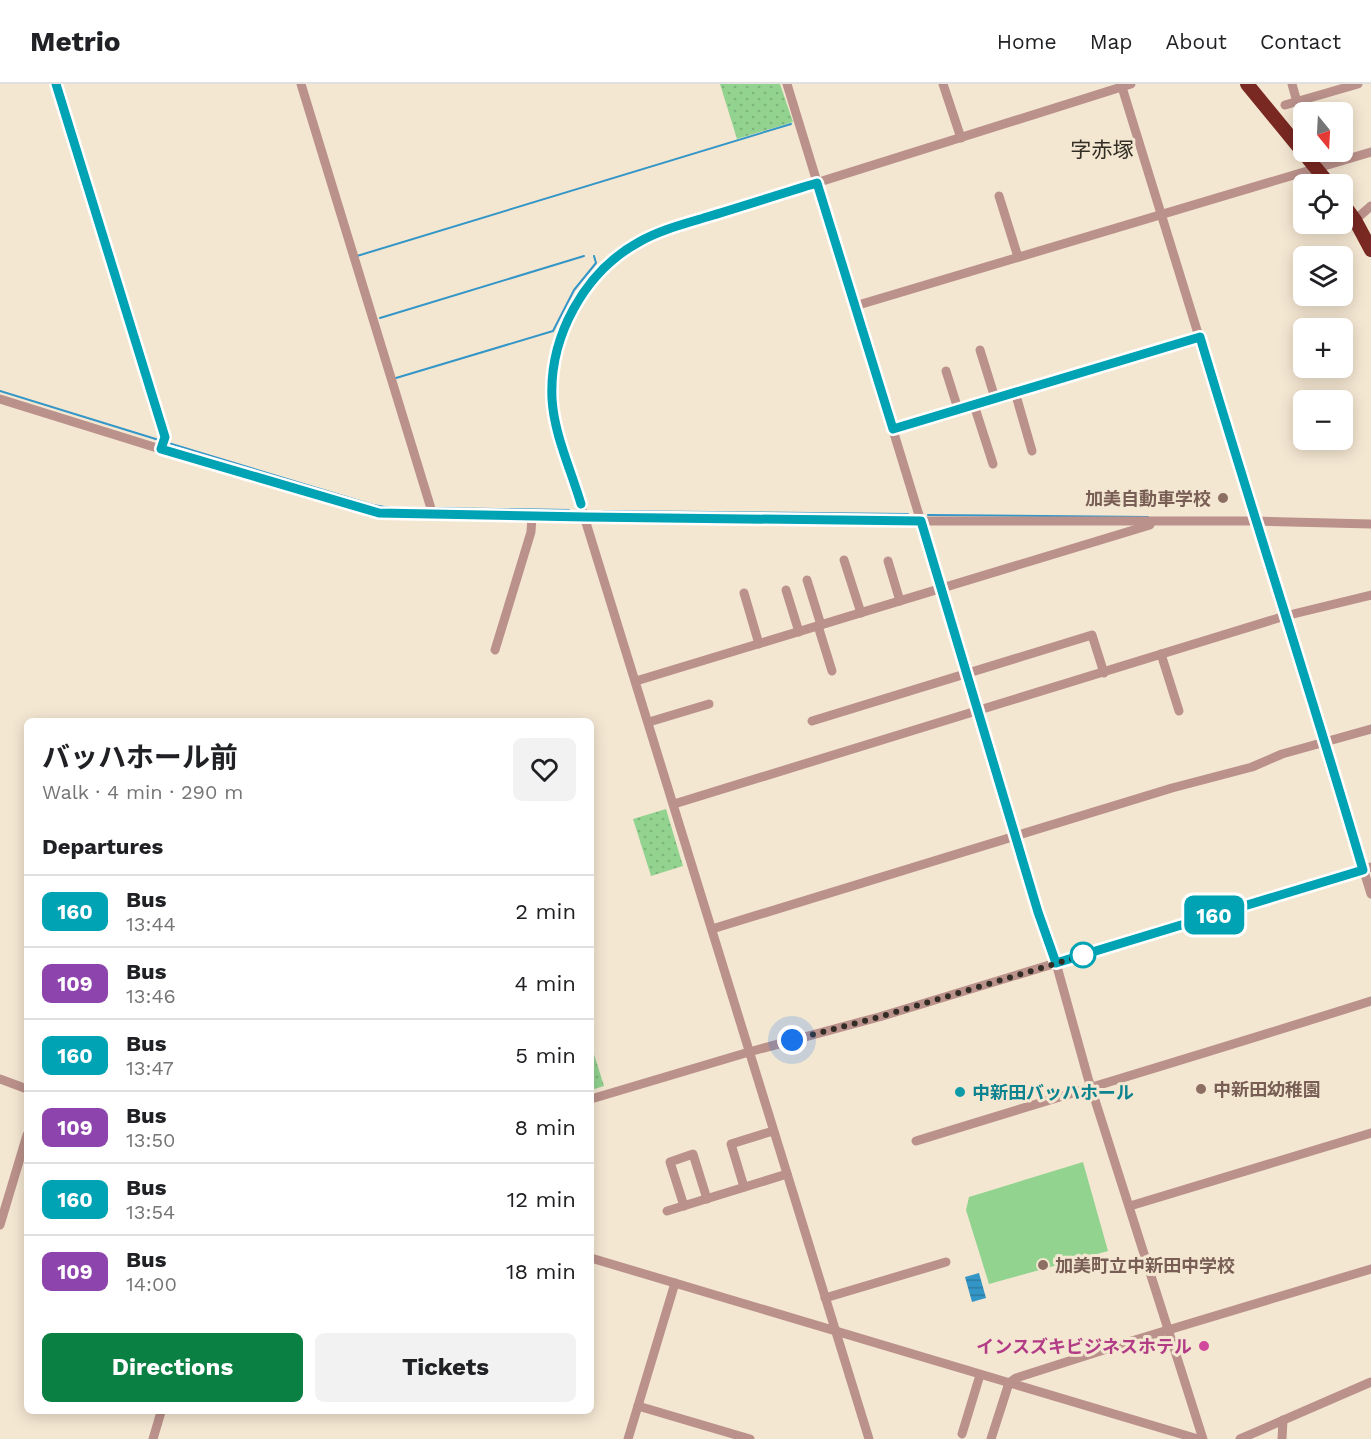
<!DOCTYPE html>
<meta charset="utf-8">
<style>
body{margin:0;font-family:"Work Sans","Noto Sans JP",sans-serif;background:#f2f2f2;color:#202124;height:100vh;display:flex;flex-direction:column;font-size:22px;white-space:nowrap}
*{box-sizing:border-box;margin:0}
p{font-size:20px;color:#757577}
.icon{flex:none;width:33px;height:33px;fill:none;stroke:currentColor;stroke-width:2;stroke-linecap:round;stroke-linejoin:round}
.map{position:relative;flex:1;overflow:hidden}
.panel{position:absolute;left:24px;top:634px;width:570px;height:696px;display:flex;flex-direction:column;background:#fff;border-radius:9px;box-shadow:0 3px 15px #0003}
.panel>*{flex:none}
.badge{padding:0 12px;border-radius:9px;font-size:21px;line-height:39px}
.needle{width:39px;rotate:162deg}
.controls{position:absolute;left:1293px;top:18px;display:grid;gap:12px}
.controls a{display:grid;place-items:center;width:60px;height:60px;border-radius:9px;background:#fff;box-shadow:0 3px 15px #0003;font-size:30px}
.you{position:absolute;width:30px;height:30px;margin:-15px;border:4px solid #fff;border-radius:50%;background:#1a73e8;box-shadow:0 0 0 9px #1a73e833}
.map>.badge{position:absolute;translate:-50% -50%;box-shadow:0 0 0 3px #fff}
h2{padding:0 18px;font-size:22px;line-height:54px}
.round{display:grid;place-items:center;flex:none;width:63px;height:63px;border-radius:9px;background:#f2f2f2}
.headline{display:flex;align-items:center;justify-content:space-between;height:102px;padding:0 18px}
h1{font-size:28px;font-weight:700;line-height:45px}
.cta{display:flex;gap:12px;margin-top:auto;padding:12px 18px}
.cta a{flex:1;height:69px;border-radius:9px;background:#0b8043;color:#fff;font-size:24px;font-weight:700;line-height:69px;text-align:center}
.cta a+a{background:#f2f2f2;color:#202124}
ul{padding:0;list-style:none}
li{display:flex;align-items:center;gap:18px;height:72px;padding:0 18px;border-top:2px solid #e0e0e0}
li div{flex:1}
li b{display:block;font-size:22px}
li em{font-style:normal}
li .badge{min-width:66px;font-weight:700;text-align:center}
header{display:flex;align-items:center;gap:36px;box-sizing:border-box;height:84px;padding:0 30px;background:#fff;border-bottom:2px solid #e0e0e0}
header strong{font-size:28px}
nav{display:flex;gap:33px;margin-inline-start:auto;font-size:21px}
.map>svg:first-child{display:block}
.grass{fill:url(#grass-dots)}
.park{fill:#92d390}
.water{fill:url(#water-rules)}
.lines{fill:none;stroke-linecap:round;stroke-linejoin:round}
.stream{stroke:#3396c7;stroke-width:2}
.minor{stroke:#bb918b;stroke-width:9}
.highway{stroke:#7a2822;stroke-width:14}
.line-casing{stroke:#fff;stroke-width:14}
.line{stroke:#00a3b4;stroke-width:9}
.walk{stroke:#322d25;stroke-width:6;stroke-dasharray:0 10.8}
.education-dot{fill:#8d6e63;stroke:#f4e7d2;stroke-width:2}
.stop-dot{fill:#fff;stroke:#00a3b4;stroke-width:3}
.culture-dot{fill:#0f9aa8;stroke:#f4e7d2;stroke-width:2}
.hotel-dot{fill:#d1479c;stroke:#f4e7d2;stroke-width:2}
.labels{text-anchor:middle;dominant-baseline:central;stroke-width:6;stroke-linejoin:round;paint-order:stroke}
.education-label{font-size:18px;font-weight:bold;fill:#785e54;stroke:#f4e7d2;text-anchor:start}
.culture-label{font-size:18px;font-weight:bold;fill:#0d838f;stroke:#f4e7d2;text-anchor:start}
.hotel-label{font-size:18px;font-weight:bold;fill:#b23c85;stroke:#f4e7d2;text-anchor:end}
.quarter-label{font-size:21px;fill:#322d25;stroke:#f4e7d2}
</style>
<header>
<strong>Metrio</strong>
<nav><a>Home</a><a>Map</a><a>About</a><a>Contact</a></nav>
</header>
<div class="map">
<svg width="1371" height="1355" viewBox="0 0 1371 1355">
<defs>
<pattern id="grass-dots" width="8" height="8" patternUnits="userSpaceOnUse" patternTransform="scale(1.5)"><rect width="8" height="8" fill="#92d390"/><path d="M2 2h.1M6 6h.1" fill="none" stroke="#7eb57c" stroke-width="1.8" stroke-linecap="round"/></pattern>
<pattern id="water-rules" width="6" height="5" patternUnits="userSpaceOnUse" patternTransform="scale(1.5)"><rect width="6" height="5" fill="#3396c7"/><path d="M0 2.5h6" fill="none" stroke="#2c7ba1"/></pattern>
</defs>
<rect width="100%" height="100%" fill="#f4e7d2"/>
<!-- grass -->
<g class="grass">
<polygon points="720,0 780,0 793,38 737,55"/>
<polygon points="666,725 683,782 651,792 633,735"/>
<polygon points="591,961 604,1002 591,1006"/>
</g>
<!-- park -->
<polygon class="park" points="1083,1078 1108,1167 989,1200 966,1126 969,1113"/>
<!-- water -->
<polygon class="water" points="979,1189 986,1214 972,1218 965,1193"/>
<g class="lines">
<!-- stream -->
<g class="stream">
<polyline points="357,172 791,40"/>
<polyline points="380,234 584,172"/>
<polyline points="396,294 553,247 574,206 596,179 594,172"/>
<polyline points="0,307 159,356"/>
<polyline points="165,358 373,421 390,424 428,424"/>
<polyline points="434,424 569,426"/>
<polyline points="602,427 908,430"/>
<polyline points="928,431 1148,433"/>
</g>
<!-- minor -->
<g class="minor">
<polyline points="55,0 164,353 161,365"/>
<polyline points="301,0 433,431"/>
<polyline points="787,0 979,627 1038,828 1056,879 1088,994 1203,1355"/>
<polyline points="943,0 961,54"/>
<polyline points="1121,0 1371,810"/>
<polyline points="1292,0 1297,18"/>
<polyline points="1285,21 1358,0"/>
<polyline points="999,112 1018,173"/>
<polyline points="1355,136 1371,122"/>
<polyline points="855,222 1371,68"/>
<polyline points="980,266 995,314"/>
<polyline points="946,287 958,325"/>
<polyline points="1015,308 1032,367"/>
<polyline points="0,315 215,382 379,429 586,433 921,437 1255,437 1371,440"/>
<polyline points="974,321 993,380"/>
<polyline points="893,345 1200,253"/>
<polyline points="844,476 861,529"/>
<polyline points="888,477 900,517"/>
<polyline points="807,496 821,541"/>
<polyline points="786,506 799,548"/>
<polyline points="744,509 759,560"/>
<polyline points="818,542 832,587"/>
<polyline points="495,566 531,448 532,431"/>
<polyline points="1161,570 1179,627"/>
<polyline points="636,597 1150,441"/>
<polyline points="812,637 1092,551 1104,589"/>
<polyline points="649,638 709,620"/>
<polyline points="674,720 1285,532 1371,511"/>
<polyline points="712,845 1172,704 1252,683 1282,670 1371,645"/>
<polyline points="0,995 27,1005"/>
<polyline points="591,1015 749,968 879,933 1371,783"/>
<path d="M916,1057C1068,1010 1220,965 1371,917"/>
<polyline points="744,1103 731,1060 773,1047"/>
<polyline points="684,1122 670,1078 693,1070 707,1115"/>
<polyline points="1130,1122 1371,1049"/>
<polyline points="667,1127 787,1090"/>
<polyline points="0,1141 27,1051"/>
<polyline points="591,1174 1198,1355"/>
<polyline points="825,1214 946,1178"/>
<polyline points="638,1322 750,1355"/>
<polyline points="962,1350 980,1291"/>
<polyline points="153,1355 161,1328"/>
<polyline points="628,1355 675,1199"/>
<path d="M869,1355L558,348C538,262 577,190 654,150L1131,0"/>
<polyline points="991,1355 1009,1299 1016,1294 1135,1256 1371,1185"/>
<polyline points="1240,1355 1371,1298"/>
<polyline points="1282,1355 1283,1336"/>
</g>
<!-- highway -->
<g class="highway">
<polyline points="1247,0 1329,100"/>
<polyline points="1342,118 1355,136 1371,166"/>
</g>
</g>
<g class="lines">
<!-- line casing -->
<g class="line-casing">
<path id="line" d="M56,0L165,353L161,365L379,429L586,433L921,437L1038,828L1056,879L1363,786C1311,608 1253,431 1200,253L893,345L817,99C780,110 744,122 707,133C684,140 660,146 639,158C584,188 549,253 552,315C554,350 571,386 581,420"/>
</g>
<!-- line -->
<use href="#line" class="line"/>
<!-- walk -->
<polyline class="walk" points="792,956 879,933 1091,869 1083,871"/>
</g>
<!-- markers -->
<g class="education-dot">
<circle cx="1223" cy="414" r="6"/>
<circle cx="1201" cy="1005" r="6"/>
<circle cx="1043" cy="1181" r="6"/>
</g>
<circle class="stop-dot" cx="1083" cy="871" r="12"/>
<circle class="culture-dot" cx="960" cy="1008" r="6"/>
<circle class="hotel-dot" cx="1204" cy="1262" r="6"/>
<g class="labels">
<!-- education labels -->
<g class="education-label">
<text x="1211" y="414" text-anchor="end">加美自動車学校</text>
<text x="1213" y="1005">中新田幼稚園</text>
<text x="1055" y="1181">加美町立中新田中学校</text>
</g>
<!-- culture labels -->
<g class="culture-label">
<text x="972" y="1008">中新田バッハホール</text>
</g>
<!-- hotel labels -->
<g class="hotel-label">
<text x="1192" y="1262">インスズキビジネスホテル</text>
</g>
<!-- quarter labels -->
<g class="quarter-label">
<text x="1102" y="65">字赤塚</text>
</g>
</g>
</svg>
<div class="controls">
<a><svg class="needle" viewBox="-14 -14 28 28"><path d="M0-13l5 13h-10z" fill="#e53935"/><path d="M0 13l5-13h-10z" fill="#757577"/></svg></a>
<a><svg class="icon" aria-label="locate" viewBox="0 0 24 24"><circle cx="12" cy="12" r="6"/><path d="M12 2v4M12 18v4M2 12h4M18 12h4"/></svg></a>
<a><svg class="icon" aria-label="layers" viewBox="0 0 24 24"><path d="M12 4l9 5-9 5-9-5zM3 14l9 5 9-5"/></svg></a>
<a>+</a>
<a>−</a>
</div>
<div class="you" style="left:792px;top:956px"></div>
<b class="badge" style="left:1214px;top:831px;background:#00a3b4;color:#fff">160</b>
<section class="panel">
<div class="headline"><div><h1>バッハホール前</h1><p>Walk · 4 min · 290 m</p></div><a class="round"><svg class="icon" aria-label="heart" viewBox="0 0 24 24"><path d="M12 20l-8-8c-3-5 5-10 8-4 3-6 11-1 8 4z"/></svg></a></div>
<h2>Departures</h2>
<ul>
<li><span class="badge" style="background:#00a3b4;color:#fff">160</span><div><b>Bus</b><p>13:44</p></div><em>2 min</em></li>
<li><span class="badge" style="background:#8e44ad;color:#fff">109</span><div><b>Bus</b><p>13:46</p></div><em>4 min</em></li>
<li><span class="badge" style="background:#00a3b4;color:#fff">160</span><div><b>Bus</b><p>13:47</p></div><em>5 min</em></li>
<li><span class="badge" style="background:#8e44ad;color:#fff">109</span><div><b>Bus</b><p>13:50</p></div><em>8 min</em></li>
<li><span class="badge" style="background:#00a3b4;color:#fff">160</span><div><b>Bus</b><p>13:54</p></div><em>12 min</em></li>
<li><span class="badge" style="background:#8e44ad;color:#fff">109</span><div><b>Bus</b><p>14:00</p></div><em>18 min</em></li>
</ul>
<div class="cta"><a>Directions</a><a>Tickets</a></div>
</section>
</div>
